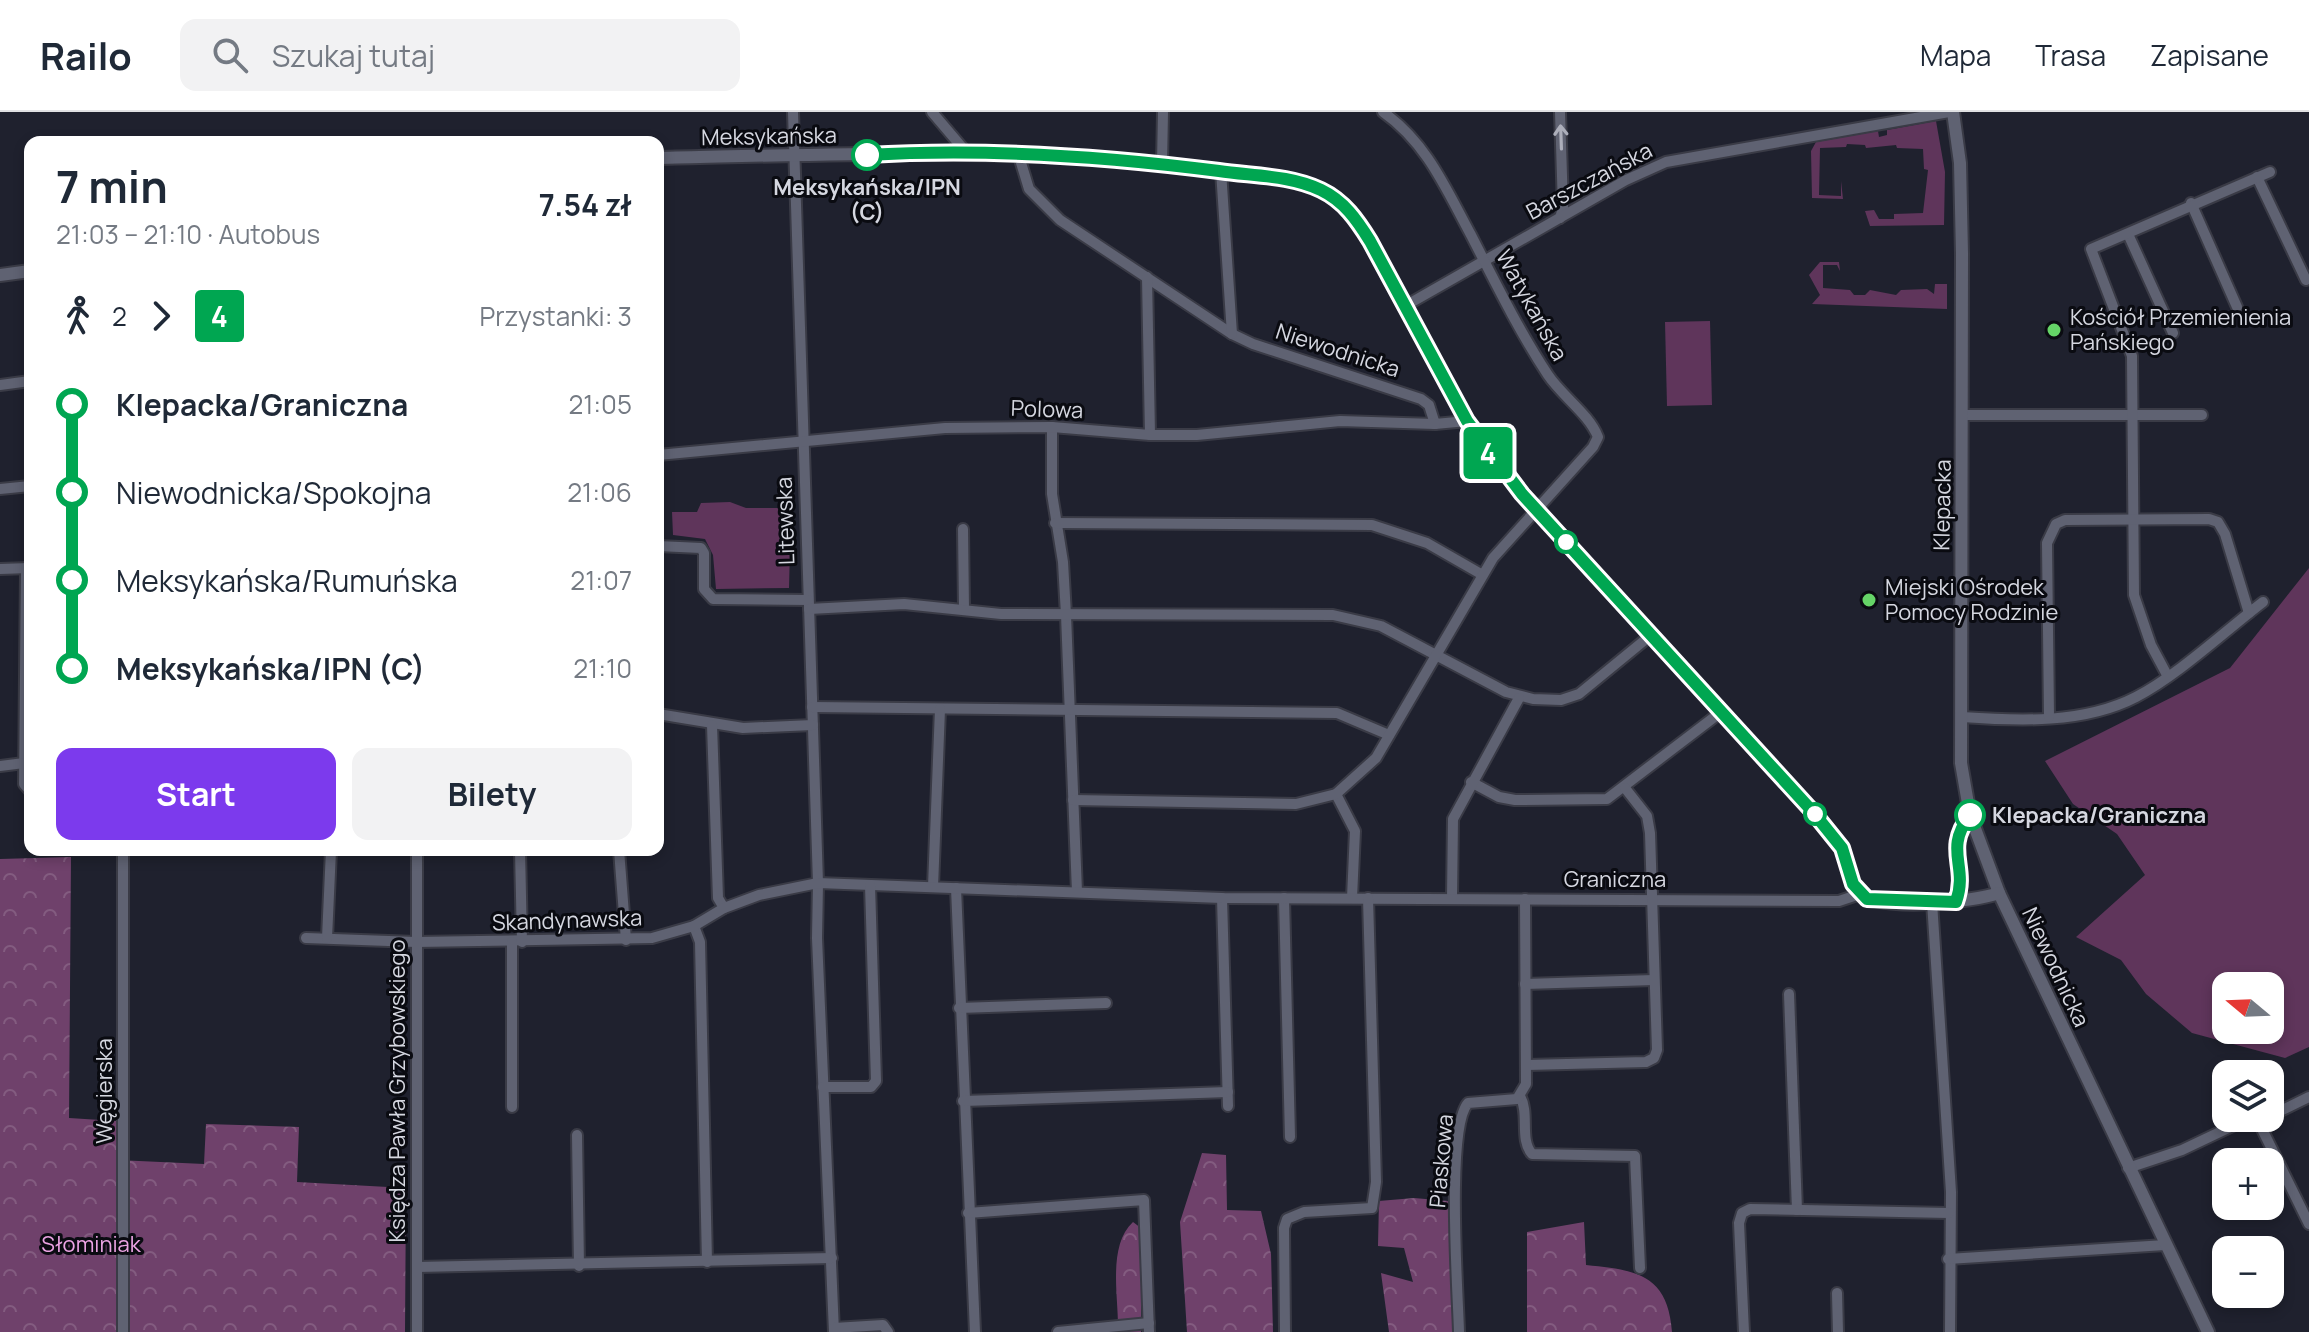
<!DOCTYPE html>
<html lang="pl">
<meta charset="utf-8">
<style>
body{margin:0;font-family:Manrope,sans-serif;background:#f2f2f3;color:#1f2937;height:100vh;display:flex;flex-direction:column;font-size:30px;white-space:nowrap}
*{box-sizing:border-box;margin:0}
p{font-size:26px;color:#747a83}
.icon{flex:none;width:44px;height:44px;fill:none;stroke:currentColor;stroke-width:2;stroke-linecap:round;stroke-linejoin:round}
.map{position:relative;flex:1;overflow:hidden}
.sheet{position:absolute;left:24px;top:24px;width:640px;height:720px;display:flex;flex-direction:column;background:#fff;border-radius:16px;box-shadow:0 4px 12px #0003}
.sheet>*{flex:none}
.badge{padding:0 16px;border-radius:6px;font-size:28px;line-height:52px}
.needle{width:52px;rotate:289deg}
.controls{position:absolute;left:2212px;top:860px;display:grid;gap:16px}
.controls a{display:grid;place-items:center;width:72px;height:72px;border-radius:16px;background:#fff;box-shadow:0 4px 12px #0003;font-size:40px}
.map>.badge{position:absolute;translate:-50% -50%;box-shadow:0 0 0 4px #fff}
.legs{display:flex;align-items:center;gap:12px;height:88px;padding:0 32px;font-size:26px}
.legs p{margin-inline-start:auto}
.summary{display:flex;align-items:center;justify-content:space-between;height:136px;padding:0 32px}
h1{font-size:44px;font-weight:700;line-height:60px}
.action{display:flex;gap:16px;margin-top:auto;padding:16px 32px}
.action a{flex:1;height:92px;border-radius:16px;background:#7c3aed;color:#fff;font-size:32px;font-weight:700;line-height:92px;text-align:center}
.action a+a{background:#f2f2f3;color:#1f2937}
ul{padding:0 32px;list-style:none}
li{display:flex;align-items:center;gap:28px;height:88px;font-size:30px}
li i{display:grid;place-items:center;width:12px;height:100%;margin:0 10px;background:currentColor}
li i::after{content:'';width:20px;height:20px;margin:-10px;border:6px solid;border-radius:50%;background:#fff}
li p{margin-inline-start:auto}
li:first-child i{background:linear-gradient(#0000 50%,currentColor 0)}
li:last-child i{background:linear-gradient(currentColor 50%,#0000 0)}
header{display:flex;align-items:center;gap:48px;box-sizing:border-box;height:112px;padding:0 40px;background:#fff;border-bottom:2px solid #e0e1e3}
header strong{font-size:38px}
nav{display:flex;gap:44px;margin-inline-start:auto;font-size:28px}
.search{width:560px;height:72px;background:#f2f2f3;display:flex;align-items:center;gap:20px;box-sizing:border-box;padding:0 28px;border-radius:16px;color:#747a83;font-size:30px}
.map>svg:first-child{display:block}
.grass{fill:#5f355b;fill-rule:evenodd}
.forest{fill:url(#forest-crowns)}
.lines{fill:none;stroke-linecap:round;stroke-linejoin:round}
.minor-casing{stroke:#3a3b46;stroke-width:14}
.tertiary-casing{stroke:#3a3b46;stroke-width:16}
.minor{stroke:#5f6272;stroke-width:10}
.tertiary{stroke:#5f6272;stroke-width:12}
.oneway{stroke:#acaeba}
.line-1-casing{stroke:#fff;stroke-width:18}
.line-1{stroke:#00a651;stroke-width:12}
.stop-1-dot{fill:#fff;stroke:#00a651;stroke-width:4}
.poi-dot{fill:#65d467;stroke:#0a0b11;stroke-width:3}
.labels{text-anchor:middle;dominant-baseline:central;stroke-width:6;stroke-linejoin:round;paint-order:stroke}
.street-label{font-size:22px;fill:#d5d7e0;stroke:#0a0b11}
.stop-label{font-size:22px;font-weight:bold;fill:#d5d7e0;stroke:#0a0b11}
.poi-label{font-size:22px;fill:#d5d7e0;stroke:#0a0b11;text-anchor:start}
.park-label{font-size:22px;fill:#eba3e3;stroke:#0a0b11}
</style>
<header>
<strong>Railo</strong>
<div class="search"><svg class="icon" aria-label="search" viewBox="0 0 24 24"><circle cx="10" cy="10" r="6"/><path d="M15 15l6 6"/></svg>Szukaj tutaj</div>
<nav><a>Mapa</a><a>Trasa</a><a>Zapisane</a></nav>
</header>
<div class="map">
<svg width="2309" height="1220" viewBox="0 0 2309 1220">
<defs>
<pattern id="forest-crowns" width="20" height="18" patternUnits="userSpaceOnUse" patternTransform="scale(2)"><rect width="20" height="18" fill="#6f416b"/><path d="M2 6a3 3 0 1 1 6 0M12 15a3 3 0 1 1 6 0" fill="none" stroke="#835c80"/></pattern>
</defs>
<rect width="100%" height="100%" fill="#1f212e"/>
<!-- grass -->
<g class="grass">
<polygon points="1936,9 1945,60 1944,113 1870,114 1865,99 1874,98 1879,107 1894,107 1894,102 1923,101 1928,58 1924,57 1923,37 1897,36 1896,33 1866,36 1865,33 1847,32 1846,35 1820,36 1819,83 1841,84 1841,69 1843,87 1812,86 1811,39 1816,30 1878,19 1879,25 1887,23 1887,18"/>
<polygon points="1820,150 1839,150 1840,159 1837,153 1823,153 1823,176 1850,178 1854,183 1865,183 1870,178 1896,183 1901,178 1927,177 1934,182 1935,172 1947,172 1947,197 1812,192 1820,183 1809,163"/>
<polygon points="1710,209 1712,293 1667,294 1665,210"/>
<polygon points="730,390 746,396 791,396 789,476 716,477 713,443 705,427 673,423 672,400 697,400 701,391"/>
<path d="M2309,456V935L2285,946L2192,921L2146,882L2121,848L2076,825L2145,763L2117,722L2073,692L2045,649L2230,556ZM2226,874H2270V918H2226Z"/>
</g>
<!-- forest -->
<g class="forest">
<polygon points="71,745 69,1006 116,1009 117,1048 204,1052 206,1012 299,1015 297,1070 406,1076 405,1220 0,1220 0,747"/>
<polygon points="1202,1041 1226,1043 1227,1098 1261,1099 1271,1142 1273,1220 1187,1220 1180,1110"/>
<polygon points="1414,1086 1448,1089 1454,1220 1389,1220 1381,1161 1413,1170 1404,1136 1378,1134 1379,1089"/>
<path d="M1133,1110L1141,1116V1220H1109L1118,1214C1118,1182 1108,1133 1133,1110Z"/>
<path d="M1584,1110L1586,1153C1634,1158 1668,1161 1672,1220H1527V1120Z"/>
</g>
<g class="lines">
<!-- minor casing -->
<g class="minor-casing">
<g id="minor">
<polyline points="793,0 818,771 817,826 834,1220"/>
<polyline points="932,0 966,40"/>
<polyline points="1018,41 1029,77 1060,108 1232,222 1253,232 1421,287 1429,293 1435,312 1467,309"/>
<polyline points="1162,52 1163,0"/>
<polyline points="1221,59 1232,222"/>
<polyline points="2257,65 2306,168"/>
<polyline points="2191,91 2237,195"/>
<polyline points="1560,106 1563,96 1560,0"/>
<polyline points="2128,122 2173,221"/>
<polyline points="1147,165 1150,323"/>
<polyline points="1405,194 1626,68 1666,50 1949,0"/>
<polyline points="0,273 30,269"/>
<polyline points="1962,303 2202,303"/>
<polyline points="1052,315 1052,382 1063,450 1066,503 1077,780"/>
<polyline points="658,343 945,316 1052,315 1150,323 1197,323 1340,309 1435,312"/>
<polyline points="0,377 30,374"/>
<polyline points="1055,411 1372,413 1427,431 1481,462"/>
<polyline points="963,417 964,497"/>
<polyline points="658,434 701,436 704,441 704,477 713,487 808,488"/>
<polyline points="26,456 24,672 30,679"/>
<polyline points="0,457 30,456"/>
<polyline points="809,497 904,492 1001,502 1333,503 1381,514 1506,580 1533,587 1561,588 1579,582 1651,523"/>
<polyline points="2167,563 2151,533 2134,483 2132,244 2091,137 2270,60"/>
<polyline points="812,595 1337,601 1389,623"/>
<polyline points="658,602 743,616 813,613"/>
<path d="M1962,605C2018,609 2084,612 2136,585C2177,564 2225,519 2263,490"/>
<polyline points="2049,605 2047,431 2056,412 2065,408 2209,407 2218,410 2225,422 2249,501"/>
<polyline points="712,613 718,786 724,796"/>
<polyline points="0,654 24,651"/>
<polyline points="1471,670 1499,685 1515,688 1607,687 1721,600"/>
<polyline points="1336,682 1355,719 1352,786"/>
<path d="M1073,688L1296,692L1336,682L1376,646L1493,446L1593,335L1598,325C1589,302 1562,284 1548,263C1519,219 1495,170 1471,123C1446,77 1427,31 1383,0"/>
<polyline points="123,738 123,1220"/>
<polyline points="520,738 522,830"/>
<polyline points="619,738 626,828"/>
<polyline points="933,775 940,597"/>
<polyline points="956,776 975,1220"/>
<polyline points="1222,786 1228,994"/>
<polyline points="1284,786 1290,1025"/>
<polyline points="1452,786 1453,707 1519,586"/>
<polyline points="1932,790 1951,1080 1950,1220"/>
<polyline points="694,814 700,830 707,1150"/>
<polyline points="306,826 416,830 652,826 694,814 724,796 759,783 818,771 1222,786 1839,789 1860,782"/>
<polyline points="327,826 331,738"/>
<polyline points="512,830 512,995"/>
<polyline points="1525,872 1654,868"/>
<polyline points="1789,882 1797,1098"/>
<polyline points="959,896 1106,891"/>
<polyline points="1527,953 1646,950 1654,946 1657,938 1650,721 1647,704 1625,676"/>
<polyline points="823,975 871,975 876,969 870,773"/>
<path d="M1520,984C1530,1002 1519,1027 1532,1042L1635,1044L1640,1156"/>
<polyline points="963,989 1228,980"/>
<polyline points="2270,1004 2309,985"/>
<polyline points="577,1023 579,1154"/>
<polyline points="2128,1056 2182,1038 2241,1010 2258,1009 2309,1112"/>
<polyline points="968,1101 1144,1088 1149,1220"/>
<polyline points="1948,1147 2165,1133"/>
<polyline points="417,1155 832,1146"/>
<polyline points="1837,1181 1838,1220"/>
<polyline points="834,1216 883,1213 888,1220"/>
<polyline points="417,1220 417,738"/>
<polyline points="1058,1220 1149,1211"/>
<polyline points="1285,1220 1284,1116 1287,1107 1304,1100 1372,1096 1376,1070 1368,786"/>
<path d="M1459,1220C1458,1180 1446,1016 1468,991L1517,987L1526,972L1525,787"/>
<polyline points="1744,1220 1739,1111 1742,1101 1750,1097 1949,1101"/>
</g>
</g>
<!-- tertiary casing -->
<g class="tertiary-casing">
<g id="tertiary">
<polyline points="1953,0 1960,51 1962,142 1961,651 1970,703 1999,781 2208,1220"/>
<path d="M658,46C845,42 1032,34 1218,59C1251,64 1289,63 1320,77C1337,85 1350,98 1360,113L1467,309L1522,382L1813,700C1822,711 1834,722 1841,734C1849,748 1847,769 1859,780C1879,800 1973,790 1999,781"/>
<polyline points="0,163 30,159"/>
</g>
</g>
<!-- minor -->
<use href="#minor" class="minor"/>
<!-- tertiary -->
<use href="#tertiary" class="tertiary"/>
</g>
<!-- one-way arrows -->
<defs><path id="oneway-shaft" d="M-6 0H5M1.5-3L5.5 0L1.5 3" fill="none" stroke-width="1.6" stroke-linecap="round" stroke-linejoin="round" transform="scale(2)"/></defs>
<use class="oneway" href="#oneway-shaft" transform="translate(1561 25) rotate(-92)"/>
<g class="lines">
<!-- line-1 casing -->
<g class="line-1-casing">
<path id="line-1" d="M867,43C985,36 1103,44 1219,59C1252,64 1290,63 1321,78C1344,89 1357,108 1370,129L1467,309L1522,382L1813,700L1842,736L1853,772L1867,787L1956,790C1969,753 1943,739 1970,703"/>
</g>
<!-- line-1 -->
<use href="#line-1" class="line-1"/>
</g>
<!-- markers -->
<g class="stop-1-dot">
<circle cx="867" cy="43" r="14"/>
<circle cx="1566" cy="430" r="10"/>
<circle cx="1815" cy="702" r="10"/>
<circle cx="1970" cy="703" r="14"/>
</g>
<g class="poi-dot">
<circle cx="2054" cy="218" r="8"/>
<circle cx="1869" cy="488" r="8"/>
</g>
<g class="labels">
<!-- street labels -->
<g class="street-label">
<text transform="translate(769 24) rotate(-1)">Meksykańska</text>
<text transform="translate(1589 69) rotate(-28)">Barszczańska</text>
<text transform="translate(1532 193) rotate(61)">Watykańska</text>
<text transform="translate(1338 238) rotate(18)">Niewodnicka</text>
<text transform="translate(1047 297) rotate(2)">Polowa</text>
<text transform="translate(1942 393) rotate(-89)">Klepacka</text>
<text transform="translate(785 409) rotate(-92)">Litewska</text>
<text x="1615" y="767">Graniczna</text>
<text transform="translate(567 808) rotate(-2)">Skandynawska</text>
<text transform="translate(2056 855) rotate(65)">Niewodnicka</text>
<text transform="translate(104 979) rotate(-90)">Węgierska</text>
<text transform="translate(397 979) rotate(-90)">Księdza Pawła Grzybowskiego</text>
<text transform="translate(1441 1049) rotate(-85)">Piaskowa</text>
</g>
<!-- stop labels -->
<g class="stop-label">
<text x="867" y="75">Meksykańska/IPN<tspan x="867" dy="25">(C)</tspan></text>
<text x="1992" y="703" text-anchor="start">Klepacka/Graniczna</text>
</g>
<!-- poi labels -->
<g class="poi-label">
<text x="2070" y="205">Kościół Przemienienia<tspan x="2070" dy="25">Pańskiego</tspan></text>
<text x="1885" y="475">Miejski Ośrodek<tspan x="1885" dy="25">Pomocy Rodzinie</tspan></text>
</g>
<!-- park labels -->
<g class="park-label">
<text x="91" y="1132">Słominiak</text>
</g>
</g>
</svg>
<div class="controls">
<a><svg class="needle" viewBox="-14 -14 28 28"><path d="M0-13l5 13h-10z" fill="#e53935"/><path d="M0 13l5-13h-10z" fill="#747a83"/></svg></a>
<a><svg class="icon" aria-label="layers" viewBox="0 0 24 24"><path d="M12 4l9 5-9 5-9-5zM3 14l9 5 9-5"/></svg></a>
<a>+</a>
<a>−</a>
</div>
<b class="badge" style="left:1488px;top:341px;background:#00a651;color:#fff">4</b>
<section class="sheet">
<div class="summary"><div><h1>7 min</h1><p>21:03 – 21:10 · Autobus</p></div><b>7.54 zł</b></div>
<div class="legs"><svg class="icon" aria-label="walk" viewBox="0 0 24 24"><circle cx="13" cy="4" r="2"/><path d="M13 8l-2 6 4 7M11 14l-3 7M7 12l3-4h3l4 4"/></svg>2<svg class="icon" aria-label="forward" viewBox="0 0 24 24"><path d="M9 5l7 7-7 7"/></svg><b class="badge" style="background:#00a651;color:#fff">4</b><p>Przystanki: 3</p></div>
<ul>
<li><i style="color:#00a651"></i><b>Klepacka/Graniczna</b><p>21:05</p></li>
<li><i style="color:#00a651"></i><span>Niewodnicka/Spokojna</span><p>21:06</p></li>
<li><i style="color:#00a651"></i><span>Meksykańska/Rumuńska</span><p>21:07</p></li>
<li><i style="color:#00a651"></i><b>Meksykańska/IPN (C)</b><p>21:10</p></li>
</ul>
<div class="action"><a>Start</a><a>Bilety</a></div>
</section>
</div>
